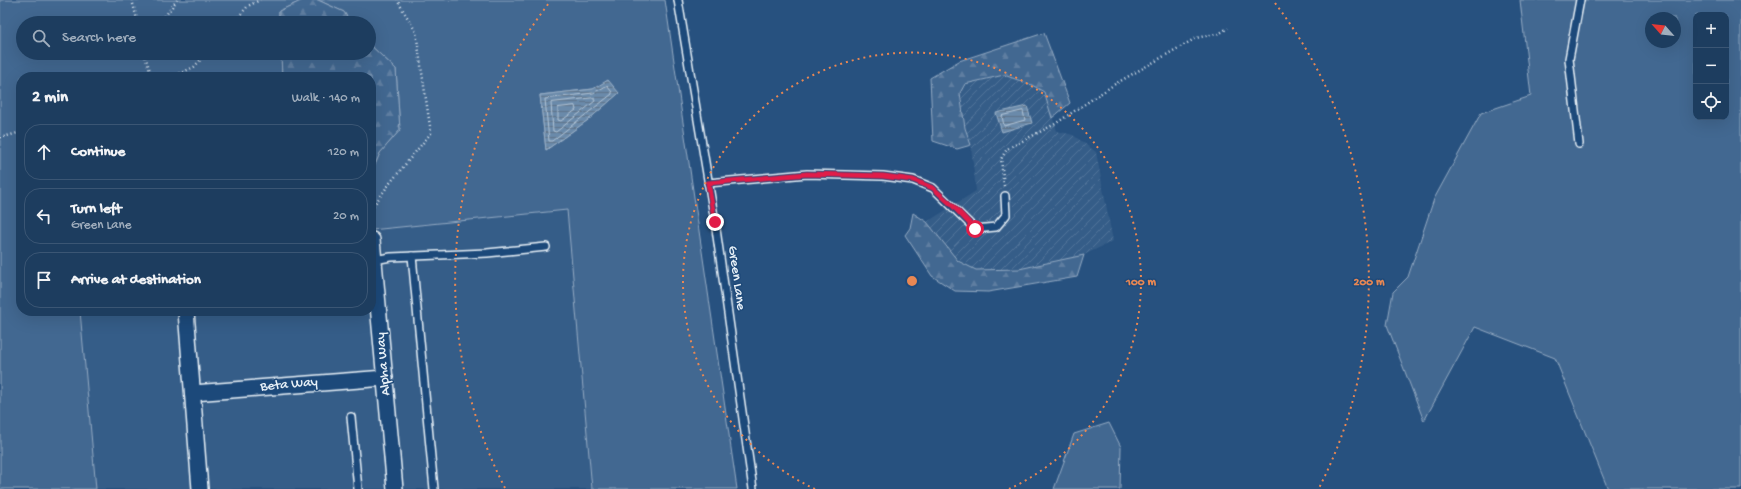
<!DOCTYPE html>
<meta charset="utf-8">
<style>
:root{--surface:#1d3d5f;--page:#254465;--text:#f1f3f6;--muted:#a0aebd;--line:#3b5674}
body{margin:0;font-family:"Gochi Hand",sans-serif;background:var(--page);color:var(--text)}
.controls{position:absolute;right:12px;top:12px;display:grid;overflow:hidden;border-radius:8px;box-shadow:0 4px 16px #0002}
.controls button{width:36px;height:36px;display:grid;place-items:center;padding:0;border:0;border-bottom:1px solid var(--line);background:var(--surface);color:var(--text);font:20px sans-serif}
.compass{position:absolute;left:1645px;top:12px;width:36px;height:36px;border-radius:50%;background:var(--surface);box-shadow:0 4px 16px #0002;rotate:297deg}
.stop{position:absolute;width:12px;height:12px;margin:-9px;border:3px solid #e11d48;border-radius:50%;background:#fff}
.stop.end{background:#e11d48;border-color:#fff;box-shadow:0 1px 4px #0008}
.list{margin:0;padding:0;list-style:none}
h2{display:flex;justify-content:space-between;align-items:center;height:52px;margin:0;padding:0 16px;font-size:17px}
h2 small{font-size:13px;font-weight:400;color:var(--muted)}
.list li{display:grid;grid-template-columns:26px 1fr auto;gap:12px;align-items:center;box-sizing:border-box;height:56px;margin:0 8px 8px;padding:0 8px;border:1px solid var(--line);border-radius:16px}
.list b{display:block;font-size:15px;white-space:nowrap}
.list p{margin:0;font-size:13px;white-space:nowrap;color:var(--muted)}
.list em{font-size:13px;font-style:normal;color:var(--muted)}
.icon{flex:none;width:22px;height:22px;fill:none;stroke:currentColor;stroke-width:2;stroke-linecap:round;stroke-linejoin:round}
.map{position:relative;flex:none;width:1741px;height:489px;overflow:hidden}
.search{position:absolute;background:var(--surface);box-shadow:0 4px 16px #0002;left:16px;top:16px;width:360px;height:44px;display:flex;align-items:center;gap:10px;box-sizing:border-box;padding:0 14px;border-radius:22px;color:var(--muted);font-size:15px}
.panel{position:absolute;background:var(--surface);box-shadow:0 4px 16px #0002;left:16px;top:72px;width:360px;height:244px;border-radius:16px}
.map>svg:first-child{display:block}
.built{fill:#355d88}
.industrial{fill:url(#industrial-furrows)}
.grass{fill:#436891;stroke:#96acc4;fill-rule:evenodd}
.forest{fill:url(#forest-firs);stroke:#96acc4}
.water{fill:url(#water-rules);stroke:#9db3c9}
.lines{fill:none;stroke-linecap:round;stroke-linejoin:round}
.shore{stroke:#b6c8d9;stroke-width:1}
.lane-casing{stroke:#e8f1f8;stroke-width:10}
.street-casing{stroke:#e8f1f8;stroke-width:18}
.path{stroke:#e8f1f8;stroke-width:2.5;stroke-dasharray:1 3;stroke-linecap:butt}
.lane{stroke:#1f4a7a;stroke-width:7}
.street{stroke:#1f4a7a;stroke-width:15}
.route{stroke:#e11d48;stroke-width:5}
.ring{fill:none;stroke:#e88753;stroke-width:2;stroke-dasharray:2 4}
.labels{text-anchor:middle;dominant-baseline:central;stroke-width:3;stroke-linejoin:round;paint-order:stroke}
.street-label{font-size:14px;fill:#e8f1f8;stroke:#1f4a7a}
.centre{fill:#e88753;stroke:#1f4a7a;stroke-width:2}
.ring-label{font-size:12px;text-anchor:middle;font-weight:bold;fill:#e88753;stroke:#1f4a7a;stroke-width:3;stroke-linejoin:round;paint-order:stroke}
</style>
<div class="map">
<svg width="1741" height="489" viewBox="0 0 1741 489">
<defs>
<pattern id="industrial-furrows" width="10" height="10" patternUnits="userSpaceOnUse"><rect width="10" height="10" fill="#355d88"/><path d="M-1 1l2-2M0 10L10 0M9 11l2-2" fill="none" stroke="#52759a"/></pattern>
<pattern id="forest-firs" width="22" height="20" patternUnits="userSpaceOnUse"><rect width="22" height="20" fill="#436891"/><path d="M5 1l3.5 6h-7zM16 11l3.5 6h-7z" fill="#5e7ea1"/></pattern>
<pattern id="water-rules" width="6" height="5" patternUnits="userSpaceOnUse"><rect width="6" height="5" fill="#6b8aaa"/><path d="M0 2.5h6" fill="none" stroke="#5e7388"/></pattern>
</defs>
<rect width="100%" height="100%" fill="#27517f"/>
<filter id="ink" filterUnits="userSpaceOnUse"><feTurbulence type="fractalNoise" baseFrequency=".025" numOctaves="2"/><feDisplacementMap in="SourceGraphic" scale="8" xChannelSelector="R" yChannelSelector="G"/><feConvolveMatrix kernelMatrix="1 2 1 2 8 2 1 2 1" color-interpolation-filters="sRGB"/></filter>
<g filter="url(#ink)">
<path class="built" d="M 567,210 L 592,489 L 96,489 L 80,311 L 371,311 L 371,230 Z"/>
<path class="industrial" d="M 1004,75 L 1032,85 L 1044,92 L 1057,131 L 1073,135 L 1096,152 L 1113,241 L 1084,255 L 1019,269 L 976,270 L 958,261 L 927,222 L 976,191 L 971,145 L 965,128 L 960,93 L 965,84 Z"/>
<g class="grass">
<path d="M 0,0 L 303,0 L 279,11 L 279,23 L 23,23 L 23,53 L 281,53 L 282,77 L 21,77 L 21,311 L 80,311 L 96,489 L 0,489 Z"/>
<path d="M 318,0 L 665,0 L 737,489 L 592,489 L 567,210 L 371,230 L 371,174 L 380,153 L 400,130 L 396,69 L 369,44 L 369,23 L 351,23 L 344,12 ZM 593,89 L 619,93 L 588,120 L 546,150 L 540,95 Z"/>
<path d="M 1520,0 L 1741,0 L 1741,489 L 1608,489 L 1555,358 L 1475,327 L 1424,421 L 1387,325 L 1393,292 L 1408,277 L 1434,199 L 1481,113 L 1531,96 ZM 1696,15 L 1726,15 L 1726,117 L 1696,117 ZM 1651,18 L 1675,18 L 1675,42 L 1651,42 Z"/>
<path d="M 1109,423 L 1121,447 L 1120,489 L 1054,489 L 1074,434 Z"/>
</g>
<g class="forest">
<path d="M 303,0 L 318,0 L 344,12 L 351,23 L 279,23 L 279,11 Z"/>
<path d="M 1044,33 L 1070,103 L 1052,118 L 1044,92 L 1032,85 L 1004,75 L 965,84 L 960,93 L 965,128 L 971,145 L 957,149 L 933,141 L 930,78 L 959,61 Z"/>
<path d="M 369,44 L 396,69 L 400,130 L 380,153 L 371,174 L 371,77 L 282,77 L 281,53 L 369,53 Z"/>
<path d="M 913,213 L 927,222 L 958,261 L 976,270 L 1019,269 L 1084,255 L 1077,277 L 988,292 L 955,291 L 932,276 L 905,235 L 910,228 Z"/>
</g>
<g class="water">
<path d="M 608,80 L 619,93 L 588,120 L 546,150 L 540,95 L 593,89 Z"/>
<path d="M 1027,106 L 1032,123 L 1002,132 L 996,113 Z"/>
</g>
<g class="lines">
<g class="shore">
<path d="M 607,86 L 612,92 L 612,94 L 552,141 L 549,141 L 545,99 L 593,93 Z"/>
<path d="M 594,98 L 595,101 L 556,132 L 553,131 L 551,103 Z"/>
<path d="M 575,106 L 576,110 L 561,121 L 558,120 L 558,108 Z"/>
<path d="M 1023,111 L 1025,120 L 1004,126 L 1002,116 Z"/>
</g>
<defs>
<g id="lane">
<path d="M 678,0 L 715,222 L 753,489"/>
<path d="M 1579,144 L 1569,59 L 1580,0"/>
<path d="M 708,183 L 807,174 L 883,176 L 913,180 L 933,188 L 975,229 L 996,227 L 1006,215 L 1005,196"/>
<path d="M 412,256 L 434,489"/>
<path d="M 374,260 L 391,257 L 487,253 L 546,247"/>
<path d="M 351,417 L 358,489"/>
</g>
<g id="street">
<path d="M 372,240 L 395,489"/>
<path d="M 186,311 L 200,489"/>
<path d="M 193,393 L 385,378"/>
</g>
</defs>
<use href="#lane" class="lane-casing"/>
<use href="#street" class="street-casing"/>
<g class="path">
<path d="M 132,0 L 138,23"/>
<path d="M 160,23 L 177,0"/>
<path d="M 233,23 L 248,6 L 260,0"/>
<path d="M 144,53 L 152,77"/>
<path d="M 172,77 L 194,67 L 207,53"/>
<path d="M 0,138 L 21,132"/>
<path d="M 1004,186 L 1001,159 L 1007,149 L 1055,124 L 1115,84 L 1196,38 L 1220,33 L 1228,28"/>
<path d="M 371,209 L 390,183 L 431,133 L 416,32 L 397,0"/>
</g>
<use href="#lane" class="lane"/>
<use href="#street" class="street"/>
</g>
</g>
<g class="lines" filter="url(#ink)">
<path class="route" d="M 715,222 L 708,183 L 807,174 L 883,176 L 913,180 L 933,188 L 953,206 L 975,229"/>
</g>
<g class="ring">
<path d="M815 489A229 229 0 1 1 1009 489"/>
<path d="M505 488A457 457 0 0 1 549 3M1275 3A457 457 0 0 1 1319 488"/>
</g>
<g class="labels">
<g class="street-label">
<text transform="translate(736 278) rotate(82)">Green Lane</text>
<text transform="translate(384 364) rotate(-95)">Alpha Way</text>
<text transform="translate(289 385) rotate(-5)">Beta Way</text>
</g>
</g>
<circle cx="912" cy="281" r="6" class="centre"/>
<g class="ring-label">
<text x="1141" y="285">100 m</text>
<text x="1369" y="285">200 m</text>
</g>
</svg>
<div class="controls">
<button>+</button>
<button>−</button>
<button><svg class="icon" aria-label="locate" viewBox="0 0 24 24"><circle cx="12" cy="12" r="6"/><path d="M12 2v4M12 18v4M2 12h4M18 12h4"/></svg></button>
</div>
<svg class="compass" viewBox="-18 -18 36 36"><path d="M0-13l5 13h-10z" fill="#e53935"/><path d="M0 13l5-13h-10z" fill="#a0aebd"/></svg>
<div class="stop" style="left:975px;top:229px"></div>
<div class="stop end" style="left:715px;top:222px"></div>
<div class="search"><svg class="icon" aria-label="search" viewBox="0 0 24 24"><circle cx="10" cy="10" r="6"/><path d="M15 15l6 6"/></svg>Search here</div>
<section class="panel">
<h2>2 min<small>Walk · 140 m</small></h2>
<ul class="list">
<li><svg class="icon" aria-label="ahead" viewBox="0 0 24 24"><path d="M12 20V5M6 11l6-6 6 6"/></svg><div><b>Continue</b></div><em>120 m</em></li>
<li><svg class="icon" aria-label="left" viewBox="0 0 24 24"><path d="M17 20v-9H6M10 6l-5 5 5 5"/></svg><div><b>Turn left</b><p>Green Lane</p></div><em>20 m</em></li>
<li><svg class="icon" aria-label="arrive" viewBox="0 0 24 24"><path d="M6 21V4h12l-3 4 3 4H6"/></svg><div><b>Arrive at destination</b></div></li>
</ul>
</section>
</div>
